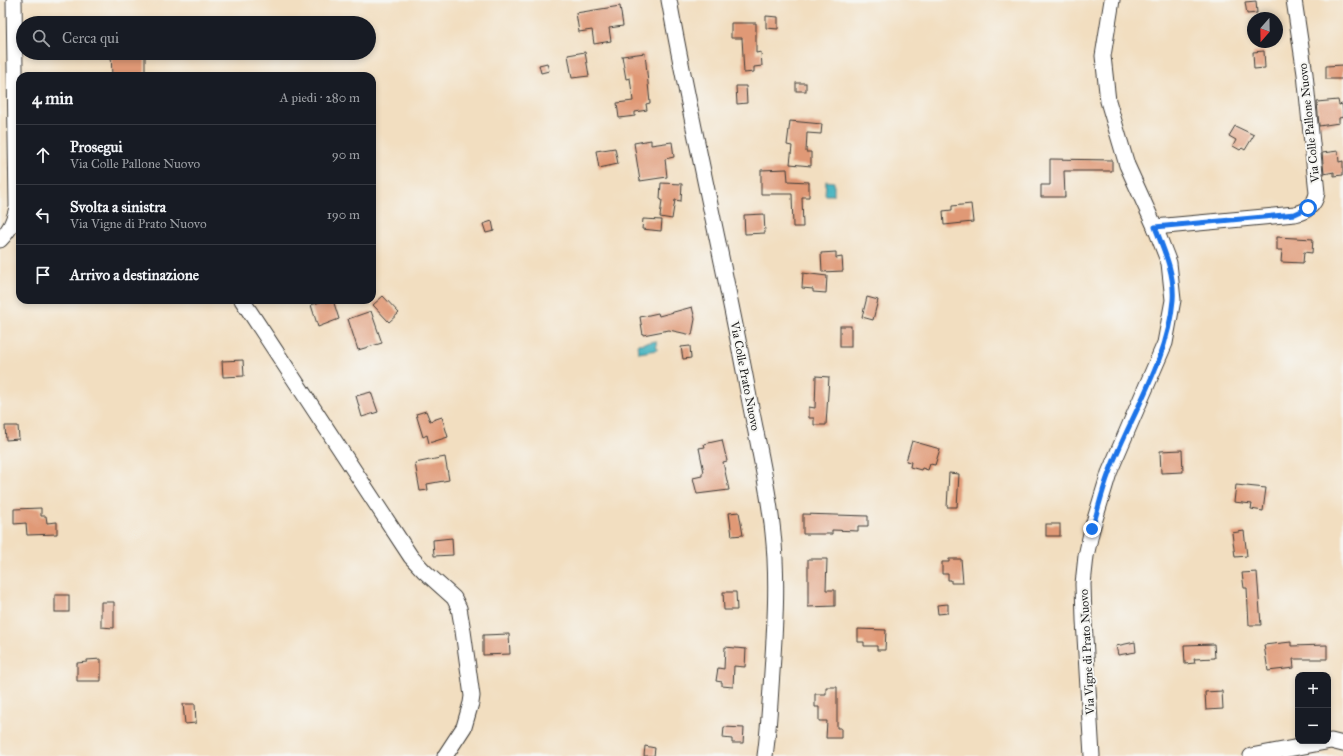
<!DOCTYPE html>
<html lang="it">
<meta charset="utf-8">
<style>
:root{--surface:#171b24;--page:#20242c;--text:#f1f3f6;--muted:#9ea1a6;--line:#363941}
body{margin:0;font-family:"IM FELL Great Primer",serif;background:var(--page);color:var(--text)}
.controls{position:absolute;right:12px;bottom:12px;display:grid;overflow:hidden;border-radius:8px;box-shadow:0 2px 6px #0003}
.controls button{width:36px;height:36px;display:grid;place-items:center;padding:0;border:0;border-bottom:1px solid var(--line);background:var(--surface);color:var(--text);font:20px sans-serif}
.compass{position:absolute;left:1247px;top:12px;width:36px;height:36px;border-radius:50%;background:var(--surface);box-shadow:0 2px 6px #0003;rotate:200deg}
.stop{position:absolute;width:12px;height:12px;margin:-9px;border:3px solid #1a73e8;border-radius:50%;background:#fff}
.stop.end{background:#1a73e8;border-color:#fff;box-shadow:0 1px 4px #0008}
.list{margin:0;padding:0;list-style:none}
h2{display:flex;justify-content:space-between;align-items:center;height:52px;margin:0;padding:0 16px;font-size:17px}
h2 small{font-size:13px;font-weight:400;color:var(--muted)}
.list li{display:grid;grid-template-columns:26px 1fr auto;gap:12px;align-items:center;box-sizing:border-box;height:60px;padding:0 16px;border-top:1px solid var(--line)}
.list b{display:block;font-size:15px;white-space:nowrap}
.list p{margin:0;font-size:13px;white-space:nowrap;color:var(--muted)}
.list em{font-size:13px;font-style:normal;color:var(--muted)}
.icon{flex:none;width:22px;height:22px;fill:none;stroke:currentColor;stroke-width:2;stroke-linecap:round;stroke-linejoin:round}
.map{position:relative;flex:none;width:1343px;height:756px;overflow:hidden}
.search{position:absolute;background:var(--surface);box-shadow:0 2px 6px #0003;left:16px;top:16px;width:360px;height:44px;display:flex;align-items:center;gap:10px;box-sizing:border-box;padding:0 14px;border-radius:22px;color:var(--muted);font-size:15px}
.panel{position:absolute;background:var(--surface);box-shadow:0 2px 6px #0003;left:16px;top:72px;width:360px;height:232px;border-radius:12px}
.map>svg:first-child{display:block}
.water{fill:#46b4c0;stroke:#31686e}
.building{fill:#e09976}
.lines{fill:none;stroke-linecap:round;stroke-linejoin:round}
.minor-casing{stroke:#3c3935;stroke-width:17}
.minor{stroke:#fff;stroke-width:15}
.route{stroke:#1a73e8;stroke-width:5}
.labels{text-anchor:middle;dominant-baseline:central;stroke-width:4;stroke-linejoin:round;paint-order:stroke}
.street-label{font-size:12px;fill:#1c1c1c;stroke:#f6f6f2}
</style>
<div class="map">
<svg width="1343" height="756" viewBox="0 0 1343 756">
<rect width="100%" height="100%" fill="#f6f6f2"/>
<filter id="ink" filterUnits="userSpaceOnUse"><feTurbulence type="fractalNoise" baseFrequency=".025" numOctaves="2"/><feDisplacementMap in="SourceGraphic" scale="8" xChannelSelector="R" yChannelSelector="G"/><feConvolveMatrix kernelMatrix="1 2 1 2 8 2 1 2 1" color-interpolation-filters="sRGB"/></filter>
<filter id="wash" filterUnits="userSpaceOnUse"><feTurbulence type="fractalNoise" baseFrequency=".012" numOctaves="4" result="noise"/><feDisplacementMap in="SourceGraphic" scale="16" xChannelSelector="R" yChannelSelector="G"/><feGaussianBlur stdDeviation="0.9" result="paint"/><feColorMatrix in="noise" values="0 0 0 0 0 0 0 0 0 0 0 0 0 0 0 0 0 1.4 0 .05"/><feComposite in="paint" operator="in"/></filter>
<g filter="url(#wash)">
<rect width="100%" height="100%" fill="#f2dec0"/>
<g class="water">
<path d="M 826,181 L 834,182 L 834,195 L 825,195 Z"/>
<path d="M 656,341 L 657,350 L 639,353 L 638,344 Z"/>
</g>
<g id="blocks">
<g class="building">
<path d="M 1256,1 L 1257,13 L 1247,14 L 1245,2 Z"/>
<path d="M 620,6 L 623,26 L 609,28 L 611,41 L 594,44 L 592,30 L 579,32 L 576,13 Z"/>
<path d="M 766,16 L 778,17 L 778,29 L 766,28 Z"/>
<path d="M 731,23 L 756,23 L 756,53 L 761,52 L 762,66 L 754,67 L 754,72 L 744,73 L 742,38 L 731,38 Z"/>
<path d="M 1264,51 L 1265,68 L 1254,69 L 1253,52 Z"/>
<path d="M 585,52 L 589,76 L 572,78 L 568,55 Z"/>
<path d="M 111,53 L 145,53 L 145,76 L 112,76 Z"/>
<path d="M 645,53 L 650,103 L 646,104 L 647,110 L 635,112 L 635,116 L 619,118 L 617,103 L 633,101 L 630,78 L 626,79 L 622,56 Z"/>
<path d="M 547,63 L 549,71 L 541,73 L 539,65 Z"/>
<path d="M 1343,65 L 1343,79 L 1326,79 L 1326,66 Z"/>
<rect x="796" y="83" width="10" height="8"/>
<path d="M 736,86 L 746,86 L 747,103 L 737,104 Z"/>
<path d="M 1338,100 L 1339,105 L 1342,104 L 1343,110 L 1343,117 L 1339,118 L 1339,123 L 1319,126 L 1317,102 Z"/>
<path d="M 790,121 L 822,124 L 821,134 L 807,133 L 806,152 L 811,152 L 811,166 L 790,164 L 792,146 L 787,145 Z"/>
<path d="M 1235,126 L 1254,135 L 1245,150 L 1242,148 L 1240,150 L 1233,146 L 1236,140 L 1229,136 Z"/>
<path d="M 651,140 L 651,145 L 672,142 L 674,157 L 665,159 L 667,177 L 640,181 L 634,143 Z"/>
<path d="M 615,148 L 618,164 L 599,168 L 596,151 Z"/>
<path d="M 1338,151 L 1339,162 L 1343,161 L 1343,175 L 1334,176 L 1334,172 L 1324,174 L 1322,153 Z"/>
<path d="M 1050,159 L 1112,160 L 1112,171 L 1064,171 L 1065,197 L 1041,197 L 1041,185 L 1050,185 Z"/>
<path d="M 787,169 L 788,181 L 809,182 L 809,197 L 802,197 L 803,227 L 793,227 L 792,194 L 761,194 L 761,170 Z"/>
<path d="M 661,183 L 682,184 L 681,201 L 675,200 L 672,219 L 660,217 L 662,200 L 660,199 Z"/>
<path d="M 971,204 L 973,222 L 944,225 L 943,211 L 952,210 L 952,206 Z"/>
<path d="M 764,214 L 765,233 L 745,234 L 744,215 Z"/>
<path d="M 643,219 L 662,220 L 661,231 L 642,229 Z"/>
<path d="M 492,221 L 494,231 L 486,233 L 483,224 Z"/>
<path d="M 1277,237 L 1313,239 L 1312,253 L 1304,252 L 1303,263 L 1281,262 L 1282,250 L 1277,250 Z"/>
<path d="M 836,252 L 836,258 L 842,257 L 843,271 L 822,272 L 821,253 Z"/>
<path d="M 803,273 L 827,276 L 826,293 L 813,292 L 813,289 L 802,288 Z"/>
<path d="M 383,296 L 399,313 L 389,322 L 373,305 Z"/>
<path d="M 867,297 L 878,300 L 873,320 L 862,317 Z"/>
<path d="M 326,300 L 333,300 L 339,319 L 318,327 L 311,305 Z"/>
<path d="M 692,307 L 695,319 L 692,335 L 669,330 L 643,335 L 640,317 L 658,313 L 659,316 Z"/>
<path d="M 371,311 L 382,343 L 358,350 L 348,319 Z"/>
<rect x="840" y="326" width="11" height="21"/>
<path d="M 690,346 L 691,358 L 683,359 L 681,347 Z"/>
<path d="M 243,360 L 244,376 L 223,377 L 222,361 Z"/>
<path d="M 816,376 L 829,377 L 826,425 L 814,425 L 814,418 L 809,418 L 809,407 L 815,408 Z"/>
<path d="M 371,392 L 378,412 L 362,417 L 356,396 Z"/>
<path d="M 426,411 L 430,421 L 442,417 L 448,437 L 429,443 L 427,435 L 423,437 L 416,414 Z"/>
<path d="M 5,426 L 18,426 L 19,439 L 6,440 Z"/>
<path d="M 722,440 L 727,461 L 723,462 L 729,490 L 697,494 L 693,478 L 702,476 L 702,473 L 704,472 L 699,448 L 705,447 L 704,444 Z"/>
<path d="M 912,441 L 940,449 L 935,465 L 930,464 L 928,470 L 922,468 L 921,470 L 910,467 L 911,462 L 906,461 Z"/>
<path d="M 1182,450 L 1183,472 L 1161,473 L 1160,451 Z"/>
<path d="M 445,457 L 449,480 L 427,484 L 428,490 L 420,491 L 415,463 Z"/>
<path d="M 949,473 L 959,474 L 957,507 L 947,507 Z"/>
<path d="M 1236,485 L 1266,488 L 1263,511 L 1251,509 L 1252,504 L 1234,502 Z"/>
<path d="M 41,508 L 41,516 L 46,516 L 47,523 L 57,522 L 57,534 L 27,535 L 26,523 L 14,524 L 14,509 Z"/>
<path d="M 739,512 L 743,535 L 732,536 L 729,513 Z"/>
<path d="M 803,514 L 868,516 L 868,526 L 858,526 L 858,531 L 832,530 L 832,534 L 803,534 Z"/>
<rect x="1046" y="524" width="14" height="12"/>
<path d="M 1244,531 L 1247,556 L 1235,557 L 1232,533 Z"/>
<path d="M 452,538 L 453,555 L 434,556 L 433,540 Z"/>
<path d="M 808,559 L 827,559 L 826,590 L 835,590 L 835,606 L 808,607 Z"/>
<path d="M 949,559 L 961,559 L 963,583 L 951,583 L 951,580 L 948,580 L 948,574 L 942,574 L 942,562 L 949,562 Z"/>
<path d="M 1257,572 L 1261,625 L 1249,625 L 1247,588 L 1244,588 L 1242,573 Z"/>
<path d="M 723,592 L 736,592 L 737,610 L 724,610 Z"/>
<rect x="55" y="595" width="14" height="17"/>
<path d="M 101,602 L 114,602 L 114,628 L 101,627 Z"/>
<path d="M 948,604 L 948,613 L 938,614 L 937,605 Z"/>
<path d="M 858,629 L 886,630 L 885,650 L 877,650 L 877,646 L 864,646 L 864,642 L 858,642 Z"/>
<path d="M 509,634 L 510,654 L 483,655 L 483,635 Z"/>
<path d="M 1135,642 L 1136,652 L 1118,655 L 1116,646 Z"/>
<path d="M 1291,642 L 1291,646 L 1327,645 L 1327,659 L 1293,659 L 1294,668 L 1268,671 L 1264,645 Z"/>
<path d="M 1214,644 L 1215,658 L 1194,659 L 1195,663 L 1185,664 L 1184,645 Z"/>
<path d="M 725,647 L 746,649 L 745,667 L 734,666 L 733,687 L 722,686 L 722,682 L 716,681 L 718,668 L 724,669 Z"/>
<path d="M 101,659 L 101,681 L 77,681 L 77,663 L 87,662 L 87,660 Z"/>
<path d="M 826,687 L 837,687 L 837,728 L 841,728 L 841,738 L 826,738 L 827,721 L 819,721 L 819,707 L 815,707 L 815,694 L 826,694 Z"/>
<path d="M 1222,691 L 1223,709 L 1206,710 L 1205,692 Z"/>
<path d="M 183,704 L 195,704 L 196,723 L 185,724 Z"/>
<path d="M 724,727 L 744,728 L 743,743 L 732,743 L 732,739 L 723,738 Z"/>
<path d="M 645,746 L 655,748 L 654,756 L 644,756 Z"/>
</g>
</g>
</g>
<g filter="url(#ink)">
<use href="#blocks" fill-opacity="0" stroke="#3c3935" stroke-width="1"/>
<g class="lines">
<defs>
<g id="minor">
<path d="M 669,0 C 692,128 722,254 746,381 C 755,432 768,482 773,533 C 778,579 775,626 772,672 C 770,700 769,728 765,756"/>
<path d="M 1155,227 L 1295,214 C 1306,212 1315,205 1317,193 L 1305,74 L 1294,0"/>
<path d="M 0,240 C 10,230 14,221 17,207 L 14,0"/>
<path d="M 242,300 L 411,557 L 424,571 L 454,598 L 459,608 L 463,631 L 472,696 L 471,703 L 464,727 L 445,756"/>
<path d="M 1092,756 L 1084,620 L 1083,584 L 1086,556 L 1092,529 L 1109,473 L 1165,343 L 1173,300 L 1169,263 L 1155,227 L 1127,165 L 1108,101 L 1103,56 L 1112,0"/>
<path d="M 1251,756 L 1331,741 L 1343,744"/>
</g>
</defs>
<use href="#minor" class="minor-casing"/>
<use href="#minor" class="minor"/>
</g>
</g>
<g class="lines" filter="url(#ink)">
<path class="route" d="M 1092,529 C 1098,510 1102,491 1109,473 C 1130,416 1168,362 1173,300 C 1175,274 1164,250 1155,227 L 1295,214 L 1308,208"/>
</g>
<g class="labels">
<g class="street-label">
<text transform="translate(1309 123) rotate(-96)">Via Colle Pallone Nuovo</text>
<text transform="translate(745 376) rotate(79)">Via Colle Prato Nuovo</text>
<text transform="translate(1087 652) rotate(-93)">Via Vigne di Prato Nuovo</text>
</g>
</g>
</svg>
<div class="controls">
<button>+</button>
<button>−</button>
</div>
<svg class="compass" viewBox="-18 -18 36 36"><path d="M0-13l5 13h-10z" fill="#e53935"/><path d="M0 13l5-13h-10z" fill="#9ea1a6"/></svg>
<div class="stop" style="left:1308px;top:208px"></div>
<div class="stop end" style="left:1092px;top:529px"></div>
<div class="search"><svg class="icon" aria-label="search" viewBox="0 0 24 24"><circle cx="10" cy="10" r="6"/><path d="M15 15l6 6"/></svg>Cerca qui</div>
<section class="panel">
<h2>4 min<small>A piedi · 280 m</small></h2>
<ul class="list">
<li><svg class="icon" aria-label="ahead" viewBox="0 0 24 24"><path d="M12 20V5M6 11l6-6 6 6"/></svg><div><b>Prosegui</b><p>Via Colle Pallone Nuovo</p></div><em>90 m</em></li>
<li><svg class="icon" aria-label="left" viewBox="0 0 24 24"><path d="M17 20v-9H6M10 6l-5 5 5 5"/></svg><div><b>Svolta a sinistra</b><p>Via Vigne di Prato Nuovo</p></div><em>190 m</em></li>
<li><svg class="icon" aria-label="arrive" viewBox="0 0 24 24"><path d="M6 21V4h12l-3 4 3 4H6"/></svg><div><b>Arrivo a destinazione</b></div></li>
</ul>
</section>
</div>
